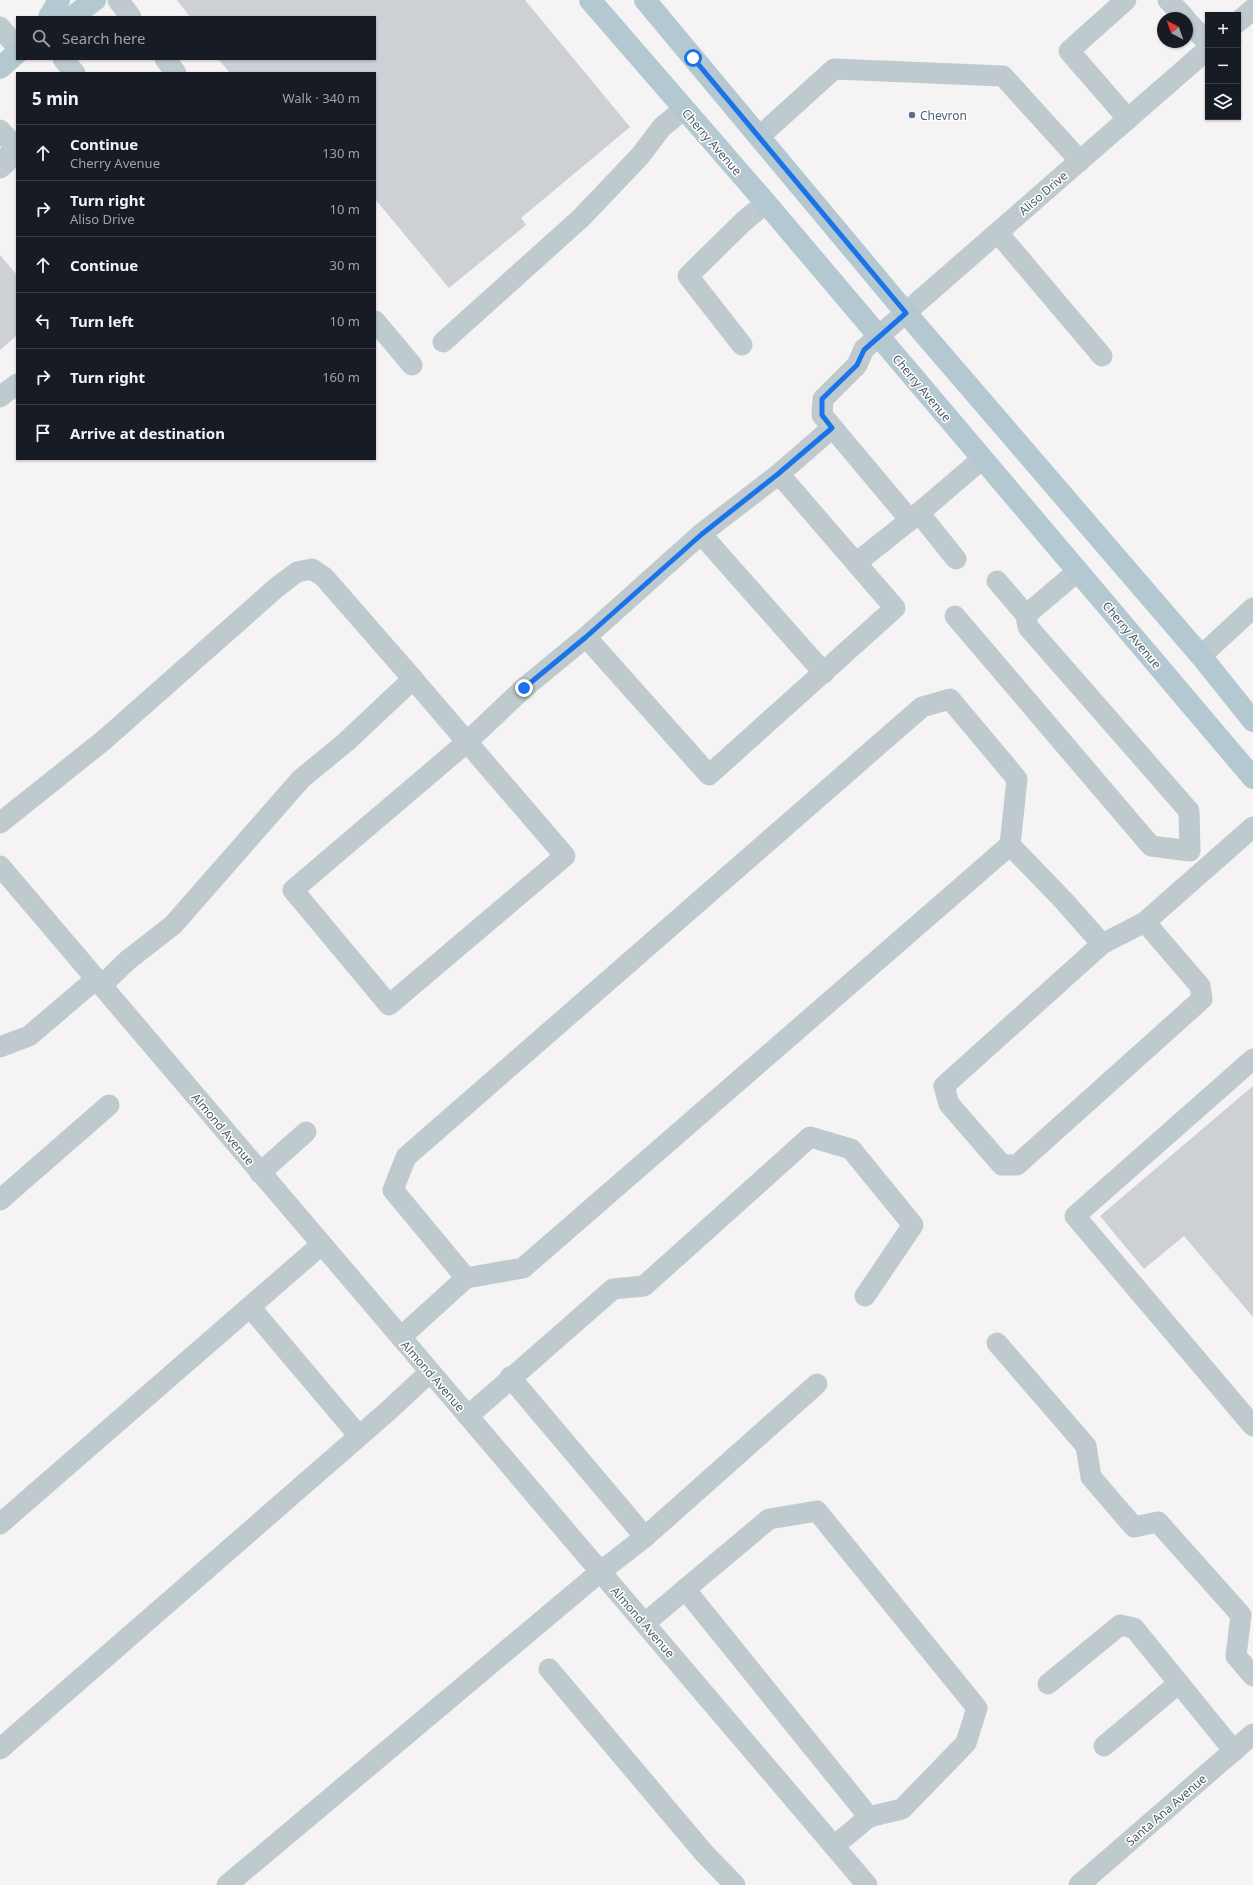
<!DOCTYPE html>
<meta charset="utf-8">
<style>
:root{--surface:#171b24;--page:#242831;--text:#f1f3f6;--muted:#9ea1a6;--line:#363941}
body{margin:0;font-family:"Noto Sans",sans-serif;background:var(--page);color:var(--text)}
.controls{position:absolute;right:12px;top:12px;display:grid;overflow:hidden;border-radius:0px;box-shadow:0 1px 3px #0004}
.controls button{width:36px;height:36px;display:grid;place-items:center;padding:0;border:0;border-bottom:1px solid var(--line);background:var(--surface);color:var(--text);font:20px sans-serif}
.compass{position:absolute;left:1157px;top:12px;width:36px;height:36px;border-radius:50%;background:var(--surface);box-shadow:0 1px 3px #0004;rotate:319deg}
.stop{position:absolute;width:12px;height:12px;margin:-9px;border:3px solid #1a73e8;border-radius:50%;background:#fff}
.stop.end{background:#1a73e8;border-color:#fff;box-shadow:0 1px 4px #0008}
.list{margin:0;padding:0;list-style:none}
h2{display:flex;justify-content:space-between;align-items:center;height:52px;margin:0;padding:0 16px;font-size:17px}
h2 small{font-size:13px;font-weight:400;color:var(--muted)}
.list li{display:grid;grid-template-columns:26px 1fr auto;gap:12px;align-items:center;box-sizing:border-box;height:56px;padding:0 16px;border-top:1px solid var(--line)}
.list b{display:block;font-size:15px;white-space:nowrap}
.list p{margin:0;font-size:13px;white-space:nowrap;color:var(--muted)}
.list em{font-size:13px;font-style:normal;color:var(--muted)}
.icon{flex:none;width:22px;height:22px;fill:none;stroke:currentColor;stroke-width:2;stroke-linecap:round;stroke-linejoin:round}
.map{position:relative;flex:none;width:1253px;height:1885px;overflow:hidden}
.search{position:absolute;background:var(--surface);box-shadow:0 1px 3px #0004;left:16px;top:16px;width:360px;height:44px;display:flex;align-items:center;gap:10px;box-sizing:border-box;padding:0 14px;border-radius:0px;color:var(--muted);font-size:15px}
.panel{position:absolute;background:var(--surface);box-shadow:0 1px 3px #0004;left:16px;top:72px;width:360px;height:388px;border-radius:0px}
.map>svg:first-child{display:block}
.building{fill:#cdd1d5}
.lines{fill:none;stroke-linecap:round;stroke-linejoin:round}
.minor{stroke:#becace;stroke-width:21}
.major{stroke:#b3c8d0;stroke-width:22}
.route{stroke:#1a73e8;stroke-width:5}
.service-dot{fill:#5c6f8a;stroke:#fff;stroke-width:1.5}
.labels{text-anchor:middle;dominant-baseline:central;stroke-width:3;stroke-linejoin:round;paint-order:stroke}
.service-label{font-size:12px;fill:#4e5e75;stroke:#fff;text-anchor:start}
.street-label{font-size:12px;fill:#4a5a60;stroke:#fff}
</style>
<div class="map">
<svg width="1253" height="1885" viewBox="0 0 1253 1885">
<rect width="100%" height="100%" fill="#f5f3f3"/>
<g class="building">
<path d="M 177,0 L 525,0 L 630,127 L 521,218 L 526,225 L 449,288 L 375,199 L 375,73 L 230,73 L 218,59 L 375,59 L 375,17 L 190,17 Z"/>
<path d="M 0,255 L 17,275 L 17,335 L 0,350 Z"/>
<path d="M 1253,1086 L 1253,1317 L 1184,1236 L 1144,1269 L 1100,1216 Z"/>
</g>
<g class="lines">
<g class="minor">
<path d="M 118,0 L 131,17"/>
<path d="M 1126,0 L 1069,51 L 1128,119"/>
<path d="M 1168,0 L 1185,18"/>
<path d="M 1187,21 L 1208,43"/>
<path d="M 1238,22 L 1253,9"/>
<path d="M 0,27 L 17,47"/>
<path d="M 63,59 L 75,73"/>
<path d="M 165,59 L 176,73"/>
<path d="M 0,130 L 13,144 L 7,162 L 0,168"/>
<path d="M 759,137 L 834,69 L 1003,76 L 1080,161"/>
<path d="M 998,233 L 1102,356"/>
<path d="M 375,321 L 412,365"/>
<path d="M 443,342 L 581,218 L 640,156 L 662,127 L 684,109"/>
<path d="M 742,345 L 688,276 L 744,221 L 766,203"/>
<path d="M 0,397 L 17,384"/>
<path d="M 779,474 L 832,428"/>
<path d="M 910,520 L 822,415 L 823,399 L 857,365 L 864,349 L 1208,49"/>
<path d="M 701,534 L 824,673"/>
<path d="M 956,559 L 919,513 L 982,459"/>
<path d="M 856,563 L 895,608 L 709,775 L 586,637 L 701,534 L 779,474 L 856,563 L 919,513"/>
<path d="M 997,581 L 1026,615"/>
<path d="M 955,616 L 1151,846 L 1190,851 L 1189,811 L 1028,627 L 1026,615 L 1078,571"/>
<path d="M 1201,656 L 1253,608"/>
<path d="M 413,679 L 467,742 L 293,890 L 389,1005 L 565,856 L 467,742 L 524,688 L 586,637"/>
<path d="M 0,823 L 104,740 L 276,588 L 297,572 L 312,569 L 324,577 L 413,679 L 346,742 L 301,779 L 173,925 L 128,960 L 102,985"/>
<path d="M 1010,845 L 1064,901 L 1102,944 L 1145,922 L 1200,986 L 1202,999 L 1017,1165 L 1002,1165 L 949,1104 L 944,1086 L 1102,944"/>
<path d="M 0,866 L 867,1885"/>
<path d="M 1145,922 L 1253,827"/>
<path d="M 0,1047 L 29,1036 L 96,979"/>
<path d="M 1253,1059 L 1075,1216 L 1253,1426"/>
<path d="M 260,1173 L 306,1132"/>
<path d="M 0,1200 L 109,1105"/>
<path d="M 250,1307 L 359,1436"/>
<path d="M 401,1337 L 466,1278 L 393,1190 L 406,1157 L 922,707 L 950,699 L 1017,779 L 1010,845 L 523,1268 L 466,1278"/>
<path d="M 997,1343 L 1086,1446 L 1091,1477 L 1134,1527 L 1158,1522 L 1241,1615 L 1236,1656 L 1253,1676"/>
<path d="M 510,1377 L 645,1537"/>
<path d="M 468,1416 L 613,1289 L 644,1286 L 810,1137 L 851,1149 L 913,1225 L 865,1296"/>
<path d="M 0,1524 L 321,1245"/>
<path d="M 685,1589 L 869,1817"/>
<path d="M 645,1623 L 769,1519 L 817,1511 L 977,1708 L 966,1743 L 902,1809 L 869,1817 L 834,1846"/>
<path d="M 549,1669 L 704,1853 L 735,1885"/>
<path d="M 1048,1684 L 1120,1625 L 1134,1628 L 1234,1751"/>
<path d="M 1104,1746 L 1179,1683"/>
<path d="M 0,1749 L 388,1411 L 430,1372"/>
<path d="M 227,1885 L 600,1572 L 645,1537 L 817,1384"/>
<path d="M 1079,1885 L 1253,1734"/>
</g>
<g class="major">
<path d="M 590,0 L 766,203 L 1253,778"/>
<path d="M 645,0 L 906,313 L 1201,656 L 1253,721"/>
<path d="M 49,17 L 59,0"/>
<path d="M 72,17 L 95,0"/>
<path d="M 0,68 L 17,53"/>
</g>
</g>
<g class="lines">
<path class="route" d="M 524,688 L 586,637 L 702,534 L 778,474 L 832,428 L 822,415 L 822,399 L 857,365 L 864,350 L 906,313 L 693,58"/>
</g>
<circle class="service-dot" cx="912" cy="115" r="4"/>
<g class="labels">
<g class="service-label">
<text x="920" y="115">Chevron</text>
</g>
<g class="street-label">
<text transform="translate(712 142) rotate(49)">Cherry Avenue</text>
<text transform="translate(1043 193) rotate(-41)">Aliso Drive</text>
<text transform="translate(922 388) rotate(50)">Cherry Avenue</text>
<text transform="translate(1132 635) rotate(50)">Cherry Avenue</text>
<text transform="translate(223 1129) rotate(50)">Almond Avenue</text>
<text transform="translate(433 1376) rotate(49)">Almond Avenue</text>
<text transform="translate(643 1622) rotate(49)">Almond Avenue</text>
<text transform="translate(1166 1810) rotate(-41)">Santa Ana Avenue</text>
</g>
</g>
</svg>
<div class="controls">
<button>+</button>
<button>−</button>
<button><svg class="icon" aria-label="layers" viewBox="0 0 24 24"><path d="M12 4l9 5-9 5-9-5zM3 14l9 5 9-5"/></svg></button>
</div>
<svg class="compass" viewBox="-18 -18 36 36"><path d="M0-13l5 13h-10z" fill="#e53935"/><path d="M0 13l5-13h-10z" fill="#9ea1a6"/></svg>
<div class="stop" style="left:693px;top:58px"></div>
<div class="stop end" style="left:524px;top:688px"></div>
<div class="search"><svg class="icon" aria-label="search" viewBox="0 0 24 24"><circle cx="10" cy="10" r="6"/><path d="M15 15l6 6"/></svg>Search here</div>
<section class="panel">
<h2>5 min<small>Walk · 340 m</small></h2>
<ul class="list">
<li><svg class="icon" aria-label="ahead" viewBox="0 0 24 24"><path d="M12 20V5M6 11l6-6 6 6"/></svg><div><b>Continue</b><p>Cherry Avenue</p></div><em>130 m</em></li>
<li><svg class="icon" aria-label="right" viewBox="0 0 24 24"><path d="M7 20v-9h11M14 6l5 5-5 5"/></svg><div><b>Turn right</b><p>Aliso Drive</p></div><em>10 m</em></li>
<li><svg class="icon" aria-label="ahead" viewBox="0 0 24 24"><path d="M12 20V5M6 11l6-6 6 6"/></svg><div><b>Continue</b></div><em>30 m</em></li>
<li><svg class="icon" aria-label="left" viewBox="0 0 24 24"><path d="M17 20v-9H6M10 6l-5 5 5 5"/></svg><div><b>Turn left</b></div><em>10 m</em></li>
<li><svg class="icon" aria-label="right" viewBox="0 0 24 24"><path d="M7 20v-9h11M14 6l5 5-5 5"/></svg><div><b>Turn right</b></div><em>160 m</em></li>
<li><svg class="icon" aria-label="arrive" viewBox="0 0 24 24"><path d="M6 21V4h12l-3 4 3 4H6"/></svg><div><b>Arrive at destination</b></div></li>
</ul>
</section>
</div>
